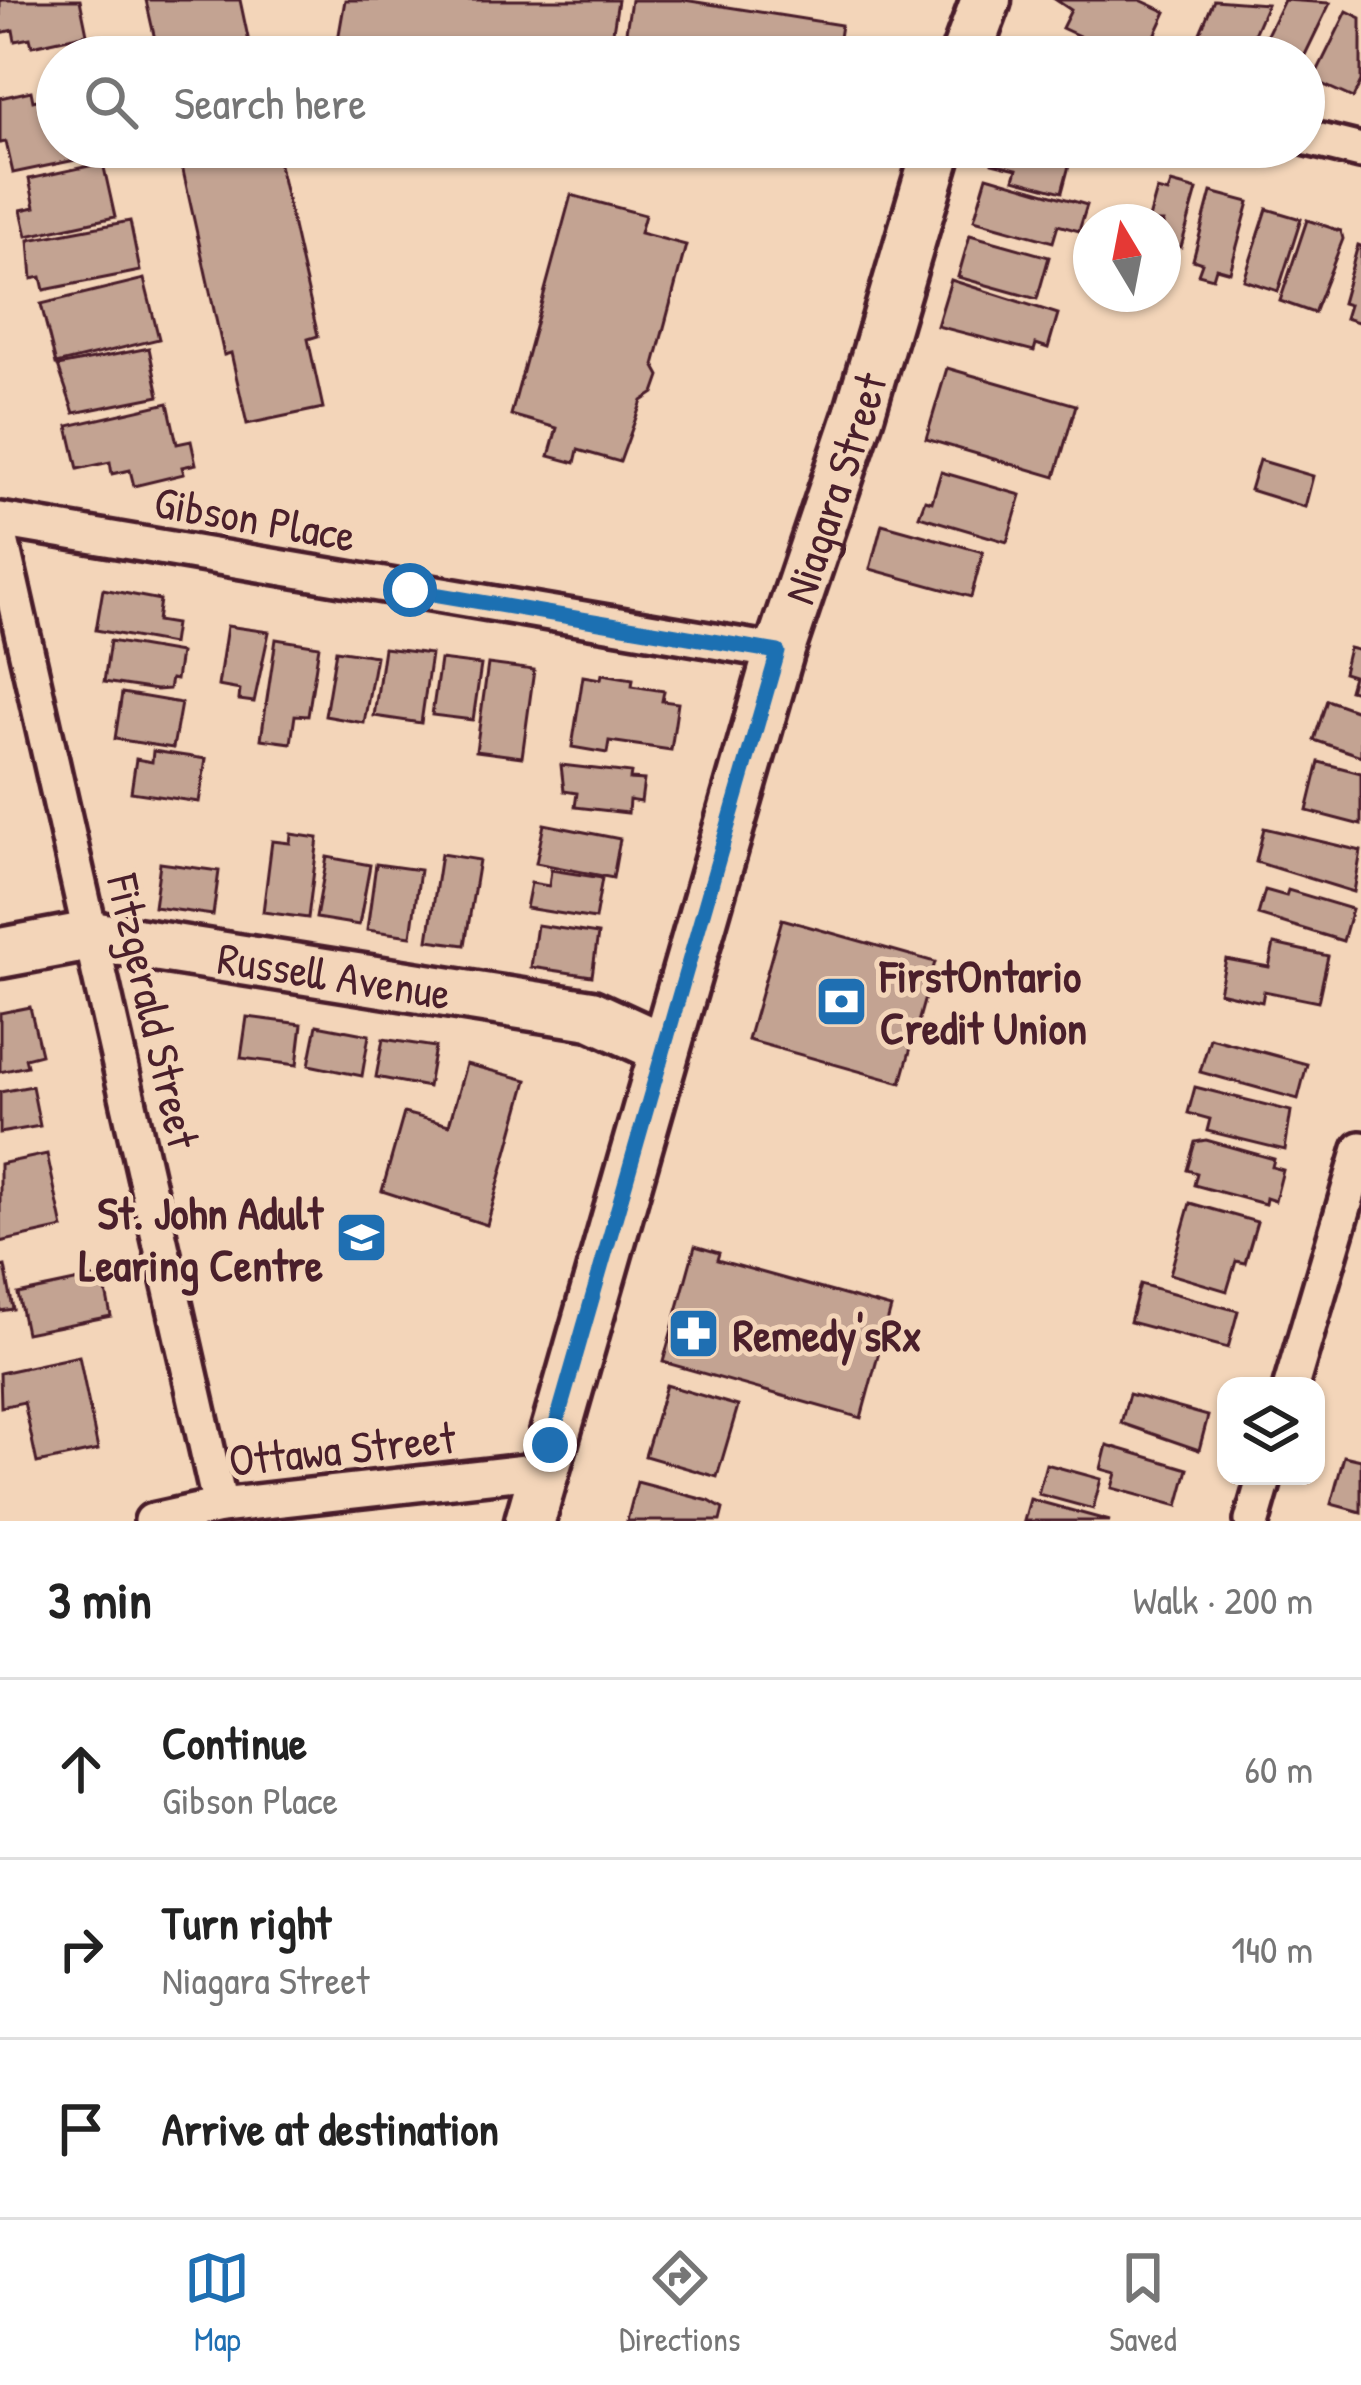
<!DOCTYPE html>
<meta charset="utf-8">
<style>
:root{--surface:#fff;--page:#f6f6f6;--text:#222;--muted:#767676;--line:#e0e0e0;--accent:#1f6fb2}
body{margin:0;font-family:"Patrick Hand",sans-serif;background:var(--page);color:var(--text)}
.controls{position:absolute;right:36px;bottom:36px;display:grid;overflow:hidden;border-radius:24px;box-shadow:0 3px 9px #0004}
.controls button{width:108px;height:108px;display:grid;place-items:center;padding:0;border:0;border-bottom:3px solid var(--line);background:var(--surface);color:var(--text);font:60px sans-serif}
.compass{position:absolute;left:1073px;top:204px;width:108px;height:108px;border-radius:50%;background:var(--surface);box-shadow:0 3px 9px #0004;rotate:350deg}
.stop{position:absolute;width:36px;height:36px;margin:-27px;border:9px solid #1f6fb2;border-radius:50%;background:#fff}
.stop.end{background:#1f6fb2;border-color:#fff;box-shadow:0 3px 12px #0008}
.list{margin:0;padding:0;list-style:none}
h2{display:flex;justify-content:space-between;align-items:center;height:156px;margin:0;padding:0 48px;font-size:51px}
h2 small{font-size:39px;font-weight:400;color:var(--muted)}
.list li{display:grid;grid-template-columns:78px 1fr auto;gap:36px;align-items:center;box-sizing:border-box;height:180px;padding:0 48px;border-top:3px solid var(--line)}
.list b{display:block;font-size:45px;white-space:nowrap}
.list p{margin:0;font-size:39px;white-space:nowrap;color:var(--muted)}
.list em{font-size:39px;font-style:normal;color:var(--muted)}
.icon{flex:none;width:66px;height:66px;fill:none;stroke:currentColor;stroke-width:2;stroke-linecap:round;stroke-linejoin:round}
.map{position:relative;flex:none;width:1361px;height:1521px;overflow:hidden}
.search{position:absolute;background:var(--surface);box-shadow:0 3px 9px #0004;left:36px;right:36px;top:36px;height:132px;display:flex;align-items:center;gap:30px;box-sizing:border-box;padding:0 42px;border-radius:66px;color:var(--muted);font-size:45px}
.sheet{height:696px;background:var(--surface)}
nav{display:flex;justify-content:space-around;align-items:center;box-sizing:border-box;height:168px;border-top:3px solid var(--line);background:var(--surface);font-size:33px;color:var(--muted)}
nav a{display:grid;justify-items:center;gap:6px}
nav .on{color:var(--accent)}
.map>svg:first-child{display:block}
.building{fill:#c3a392;stroke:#4a1f2b;stroke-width:3}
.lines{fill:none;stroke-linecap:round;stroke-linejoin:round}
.street-casing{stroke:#4a1f2b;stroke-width:42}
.secondary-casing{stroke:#4a1f2b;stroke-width:57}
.street{stroke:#f3d5b9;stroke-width:33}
.secondary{stroke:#f3d5b9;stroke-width:48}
.route{stroke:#1f6fb2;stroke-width:15}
.labels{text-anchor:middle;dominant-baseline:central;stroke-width:10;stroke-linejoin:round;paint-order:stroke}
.street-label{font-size:45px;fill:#4a1f2b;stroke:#f3d5b9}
.poi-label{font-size:45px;font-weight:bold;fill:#4a1f2b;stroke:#f3d5b9;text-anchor:start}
</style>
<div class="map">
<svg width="1361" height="1521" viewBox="0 0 1361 1521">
<rect width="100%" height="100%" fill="#f3d5b9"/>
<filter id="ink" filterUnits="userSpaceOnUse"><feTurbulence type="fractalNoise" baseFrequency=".00833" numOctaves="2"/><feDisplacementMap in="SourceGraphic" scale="24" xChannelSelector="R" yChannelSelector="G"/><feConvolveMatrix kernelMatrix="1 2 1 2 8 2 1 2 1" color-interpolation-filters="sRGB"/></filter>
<g filter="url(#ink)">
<g class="building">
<path d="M 0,0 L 80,0 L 87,34 L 32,46 L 30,38 L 15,41 L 13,30 L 0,33 Z"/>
<path d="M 146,0 L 240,0 L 250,47 L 204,57 L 159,57 Z"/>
<path d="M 345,0 L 618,0 L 609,57 L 547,57 L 469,44 L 467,57 L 447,57 L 338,40 Z"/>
<path d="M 631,0 L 684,0 L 841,25 L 836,57 L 622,57 Z"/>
<path d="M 1056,0 L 1140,0 L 1166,12 L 1145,57 L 1125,57 L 1062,28 L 1071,10 Z"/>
<path d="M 1214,0 L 1267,4 L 1244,57 L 1197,40 Z"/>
<path d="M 1284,0 L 1330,3 L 1304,57 L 1256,57 Z"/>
<path d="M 1347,11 L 1361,18 L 1361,81 L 1353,98 L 1313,80 Z"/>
<path d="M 31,91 L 33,101 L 57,95 L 57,147 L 108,147 L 109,153 L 13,173 L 6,142 L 0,143 L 0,98 Z"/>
<path d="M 275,147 L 318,336 L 308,339 L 323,408 L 247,424 L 231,353 L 224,355 L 178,148 Z"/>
<path d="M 989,147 L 1074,147 L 1062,192 L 1014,179 L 1017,169 L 992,163 Z"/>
<path d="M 103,163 L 115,217 L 27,236 L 21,210 L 35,207 L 29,179 Z"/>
<path d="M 987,176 L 1087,205 L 1079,231 L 1058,225 L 1053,242 L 974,220 Z"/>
<path d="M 1171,183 L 1197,190 L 1181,247 L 1176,246 L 1173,253 L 1163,250 L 1163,222 L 1148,222 L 1157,190 L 1168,193 Z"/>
<path d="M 1211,192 L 1249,202 L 1230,272 L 1216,268 L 1213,278 L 1198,274 L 1202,263 L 1193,260 Z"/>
<path d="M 571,195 L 645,215 L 640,233 L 686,245 L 654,365 L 660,376 L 654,393 L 642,401 L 620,462 L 578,450 L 575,463 L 549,456 L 557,428 L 511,415 Z"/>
<path d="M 1267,209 L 1301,219 L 1278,291 L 1244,280 Z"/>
<path d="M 1307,220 L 1341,231 L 1343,239 L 1314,313 L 1280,301 Z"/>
<path d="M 130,221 L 140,271 L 44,290 L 41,277 L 32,279 L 29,240 Z"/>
<path d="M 970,235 L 1049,257 L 1037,299 L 958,277 Z"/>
<path d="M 1358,245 L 1361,246 L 1361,323 L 1345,318 L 1349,305 L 1342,303 Z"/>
<path d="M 144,279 L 159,339 L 56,364 L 41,304 Z"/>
<path d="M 951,280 L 1058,314 L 1048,348 L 1036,344 L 1034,351 L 937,326 Z"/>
<path d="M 149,348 L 159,396 L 74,413 L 58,366 Z"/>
<path d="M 947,368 L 1076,405 L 1055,477 L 926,439 Z"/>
<path d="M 168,403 L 177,444 L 191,441 L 196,464 L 182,467 L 184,474 L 134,486 L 130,470 L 112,474 L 110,462 L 78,469 L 68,426 Z"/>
<path d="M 1259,460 L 1313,476 L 1305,507 L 1250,490 Z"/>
<path d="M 941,472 L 1021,495 L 1007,542 L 919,516 L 925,500 L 932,502 Z"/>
<path d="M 882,524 L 983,552 L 971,597 L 870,569 Z"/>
<path d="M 103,589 L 160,600 L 157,621 L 175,624 L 172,644 L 96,630 Z"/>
<path d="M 227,626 L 269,632 L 254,702 L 239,700 L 240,690 L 218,686 Z"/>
<path d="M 276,639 L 319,646 L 308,716 L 295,715 L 291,743 L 261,739 Z"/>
<path d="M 110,641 L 180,653 L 176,680 L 171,679 L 169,689 L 156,690 L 104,682 Z"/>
<path d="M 384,648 L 431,654 L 421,723 L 374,716 Z"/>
<path d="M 1349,648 L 1361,651 L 1361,693 L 1349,690 L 1353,676 L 1343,673 Z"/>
<path d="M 336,650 L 376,656 L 364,723 L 325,716 Z"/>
<path d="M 440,660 L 481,665 L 473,720 L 432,715 Z"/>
<path d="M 488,664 L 534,670 L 522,757 L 476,751 Z"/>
<path d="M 602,674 L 633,679 L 632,686 L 664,691 L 662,701 L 678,703 L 671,750 L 609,741 L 607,753 L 572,747 L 583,676 L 601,679 Z"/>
<path d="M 122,693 L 181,703 L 173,748 L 115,739 Z"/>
<path d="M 1327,700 L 1361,712 L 1361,756 L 1314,740 Z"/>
<path d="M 153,751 L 206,759 L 199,802 L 131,792 L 136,759 L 152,762 Z"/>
<path d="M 1319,762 L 1361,773 L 1361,825 L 1307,811 Z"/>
<path d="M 561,765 L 631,773 L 630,779 L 644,780 L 641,802 L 629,800 L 628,813 L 575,807 L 577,793 L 564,791 Z"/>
<path d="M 544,824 L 620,839 L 613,878 L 536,863 Z"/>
<path d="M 1264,828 L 1361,851 L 1354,892 L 1256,862 Z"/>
<path d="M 291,834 L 318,838 L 308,918 L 263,912 L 272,841 L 290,843 Z"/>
<path d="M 441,854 L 479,860 L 465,945 L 428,940 Z"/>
<path d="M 327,857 L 370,865 L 359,925 L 316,918 Z"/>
<path d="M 160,863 L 219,871 L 213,915 L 154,907 Z"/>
<path d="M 376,864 L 420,870 L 411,936 L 367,930 Z"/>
<path d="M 551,870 L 602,878 L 595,919 L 526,908 L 531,883 L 549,886 Z"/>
<path d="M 1265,890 L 1286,896 L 1288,890 L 1352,909 L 1343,941 L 1258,915 Z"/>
<path d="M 782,919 L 935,962 L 901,1083 L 748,1040 Z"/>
<path d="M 537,925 L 598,934 L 592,976 L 531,967 Z"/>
<path d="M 1274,944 L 1328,956 L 1318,1002 L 1264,991 L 1262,1002 L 1219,992 L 1226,959 L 1269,967 Z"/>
<path d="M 30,1007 L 41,1054 L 25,1058 L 27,1066 L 0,1072 L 0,1013 Z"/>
<path d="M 247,1017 L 302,1024 L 297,1065 L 241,1058 Z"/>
<path d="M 317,1025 L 369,1035 L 362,1076 L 309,1065 Z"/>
<path d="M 1210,1038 L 1307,1064 L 1298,1099 L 1200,1072 Z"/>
<path d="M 383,1039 L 435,1047 L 428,1087 L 376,1077 Z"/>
<path d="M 466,1064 L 527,1080 L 487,1225 L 382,1191 L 404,1113 L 449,1125 Z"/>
<path d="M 32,1086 L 40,1126 L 0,1133 L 0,1092 Z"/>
<path d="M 1195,1087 L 1291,1111 L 1285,1150 L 1207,1131 L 1210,1119 L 1188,1113 Z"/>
<path d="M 1206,1140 L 1274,1159 L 1272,1167 L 1283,1170 L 1275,1201 L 1266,1198 L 1265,1204 L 1194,1185 L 1197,1173 L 1187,1170 L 1195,1142 Z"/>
<path d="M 47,1154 L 63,1228 L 0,1242 L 0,1164 Z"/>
<path d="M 1190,1203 L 1257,1222 L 1245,1263 L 1236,1261 L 1227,1291 L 1170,1274 Z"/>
<path d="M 695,1246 L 719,1253 L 717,1260 L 891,1308 L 861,1418 L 663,1362 Z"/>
<path d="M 5,1266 L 13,1309 L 0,1311 L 0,1267 Z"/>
<path d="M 103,1276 L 111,1316 L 26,1333 L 18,1294 Z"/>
<path d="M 1140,1284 L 1238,1311 L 1228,1348 L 1130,1322 Z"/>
<path d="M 79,1356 L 98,1450 L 37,1463 L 24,1402 L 1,1407 L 0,1373 Z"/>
<path d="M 666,1385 L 738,1406 L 717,1477 L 645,1456 Z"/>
<path d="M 1129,1394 L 1208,1416 L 1199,1450 L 1121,1423 Z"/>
<path d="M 1107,1445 L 1188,1469 L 1178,1506 L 1112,1488 L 1116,1473 L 1101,1469 Z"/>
<path d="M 1344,1456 L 1361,1460 L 1361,1512 L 1331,1504 Z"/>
<path d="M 1046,1464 L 1101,1479 L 1093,1509 L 1038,1494 Z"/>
<path d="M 637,1482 L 709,1501 L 723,1509 L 720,1521 L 627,1521 Z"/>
<path d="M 1030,1499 L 1110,1521 L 1024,1521 Z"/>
</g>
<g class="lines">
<defs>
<g id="street">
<path d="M 1304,137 L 1361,151"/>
<path d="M 0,520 L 779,652"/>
<path d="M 0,535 L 220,1506"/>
<path d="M 1291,1386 L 1361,1149"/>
<path d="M 152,1521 L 220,1506 L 543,1470"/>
<path d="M 1252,1521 L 1265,1476"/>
</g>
<g id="secondary">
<path d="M 965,57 L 986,0"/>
<path id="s1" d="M 0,953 L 91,936 L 591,1015 L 663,1048"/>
<path id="s2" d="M 530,1521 L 779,652 L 859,415 L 938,147"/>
</g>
</defs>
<use href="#street" class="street-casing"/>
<use href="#secondary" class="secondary-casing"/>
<use href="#street" class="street"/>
<use href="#secondary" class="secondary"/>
</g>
</g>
<g class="lines" filter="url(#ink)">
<path class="route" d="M 410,590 L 778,652 L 550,1445"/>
</g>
<defs>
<symbol id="bank-square" viewBox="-11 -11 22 22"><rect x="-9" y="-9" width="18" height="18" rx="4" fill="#1f6fb2" stroke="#f3d5b9"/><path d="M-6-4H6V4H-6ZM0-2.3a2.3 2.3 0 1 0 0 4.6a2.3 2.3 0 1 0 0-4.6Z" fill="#fff"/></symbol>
<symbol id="school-square" viewBox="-11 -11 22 22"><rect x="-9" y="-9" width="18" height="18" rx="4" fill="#1f6fb2" stroke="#f3d5b9"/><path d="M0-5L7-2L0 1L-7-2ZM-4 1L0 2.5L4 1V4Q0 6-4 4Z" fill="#fff"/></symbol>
<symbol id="pharmacy-square" viewBox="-11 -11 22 22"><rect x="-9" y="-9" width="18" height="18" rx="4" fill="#1f6fb2" stroke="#f3d5b9"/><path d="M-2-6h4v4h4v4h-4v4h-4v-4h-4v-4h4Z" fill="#fff"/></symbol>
</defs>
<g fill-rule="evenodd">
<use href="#bank-square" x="812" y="972" width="59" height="59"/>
<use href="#school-square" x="332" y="1208" width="59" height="59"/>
<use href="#pharmacy-square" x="664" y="1304" width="59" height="59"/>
</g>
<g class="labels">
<g class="street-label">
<text stroke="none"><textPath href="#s2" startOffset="1077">Niagara Street</textPath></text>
<text transform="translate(255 518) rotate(10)">Gibson Place</text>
<text stroke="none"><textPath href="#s1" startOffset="339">Russell Avenue</textPath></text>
<text transform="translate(154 1011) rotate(77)">Fitzgerald Street</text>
<text transform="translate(342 1448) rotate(-6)">Ottawa Street</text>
</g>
<g class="poi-label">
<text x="880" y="975">FirstOntario<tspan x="880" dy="52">Credit Union</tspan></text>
<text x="323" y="1212" text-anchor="end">St. John Adult<tspan x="323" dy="52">Learing Centre</tspan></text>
<text x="733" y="1334">Remedy'sRx</text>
</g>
</g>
</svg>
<div class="controls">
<button><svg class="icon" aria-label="layers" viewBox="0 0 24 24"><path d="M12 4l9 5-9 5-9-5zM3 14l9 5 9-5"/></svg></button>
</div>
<svg class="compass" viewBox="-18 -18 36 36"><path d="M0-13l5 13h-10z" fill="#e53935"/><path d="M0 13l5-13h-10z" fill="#767676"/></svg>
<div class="stop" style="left:410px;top:590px"></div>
<div class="stop end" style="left:550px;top:1445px"></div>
<div class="search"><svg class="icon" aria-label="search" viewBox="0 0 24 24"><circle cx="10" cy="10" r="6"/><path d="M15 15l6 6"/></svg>Search here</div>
</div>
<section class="sheet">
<h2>3 min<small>Walk · 200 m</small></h2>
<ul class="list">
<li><svg class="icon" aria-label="ahead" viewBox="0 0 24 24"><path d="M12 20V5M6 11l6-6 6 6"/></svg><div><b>Continue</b><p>Gibson Place</p></div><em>60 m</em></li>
<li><svg class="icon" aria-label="right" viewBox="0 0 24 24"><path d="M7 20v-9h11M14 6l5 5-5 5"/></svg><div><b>Turn right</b><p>Niagara Street</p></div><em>140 m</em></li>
<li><svg class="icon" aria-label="arrive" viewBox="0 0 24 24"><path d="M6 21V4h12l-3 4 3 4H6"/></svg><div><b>Arrive at destination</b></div></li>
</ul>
</section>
<nav>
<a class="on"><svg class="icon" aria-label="map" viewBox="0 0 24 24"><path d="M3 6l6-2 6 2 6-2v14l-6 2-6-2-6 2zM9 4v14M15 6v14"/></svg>Map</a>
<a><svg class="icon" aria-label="directions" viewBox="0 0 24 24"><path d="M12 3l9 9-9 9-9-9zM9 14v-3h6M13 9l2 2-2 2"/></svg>Directions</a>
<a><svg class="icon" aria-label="saved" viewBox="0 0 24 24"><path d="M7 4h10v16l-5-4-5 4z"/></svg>Saved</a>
</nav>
